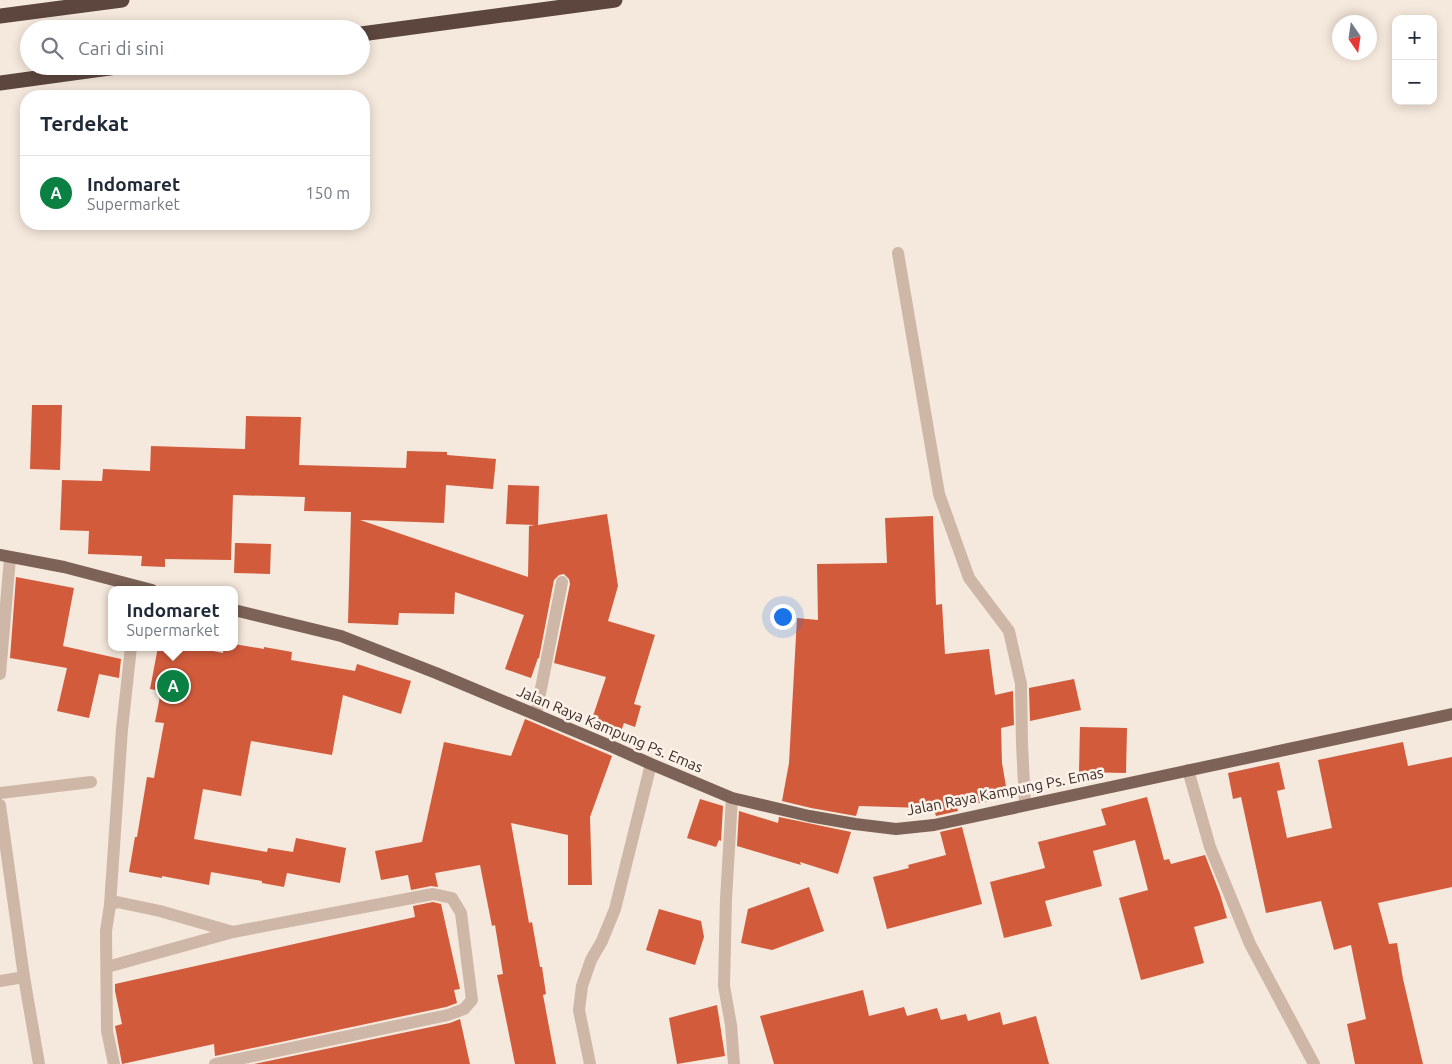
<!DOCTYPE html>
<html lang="id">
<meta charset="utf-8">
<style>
:root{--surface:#fff;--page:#f6f6f7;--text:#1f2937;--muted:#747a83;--line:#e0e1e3;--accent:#0b8043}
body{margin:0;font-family:Ubuntu,sans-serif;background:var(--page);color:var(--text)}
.controls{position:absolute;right:15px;top:15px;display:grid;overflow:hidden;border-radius:10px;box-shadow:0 2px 12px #0003}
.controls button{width:45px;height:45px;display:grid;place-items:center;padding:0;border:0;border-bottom:1px solid var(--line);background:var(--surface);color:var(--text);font:25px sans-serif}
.compass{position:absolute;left:1332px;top:15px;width:45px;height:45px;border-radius:50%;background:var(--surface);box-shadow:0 2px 12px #0003;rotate:167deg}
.you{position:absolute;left:782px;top:616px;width:18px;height:18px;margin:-12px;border:4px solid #fff;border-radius:50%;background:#1a73e8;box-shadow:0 0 0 8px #1a73e833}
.badge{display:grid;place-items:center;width:32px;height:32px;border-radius:50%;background:var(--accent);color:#fff;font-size:16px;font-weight:700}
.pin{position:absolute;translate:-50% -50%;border:2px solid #fff;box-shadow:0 1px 5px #0006}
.popup{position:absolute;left:108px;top:586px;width:130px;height:65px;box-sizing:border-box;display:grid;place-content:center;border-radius:10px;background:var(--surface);filter:drop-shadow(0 1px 4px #0005);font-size:16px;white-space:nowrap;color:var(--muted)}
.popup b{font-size:19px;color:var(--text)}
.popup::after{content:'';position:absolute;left:50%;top:100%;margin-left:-10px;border:10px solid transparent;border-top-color:var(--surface)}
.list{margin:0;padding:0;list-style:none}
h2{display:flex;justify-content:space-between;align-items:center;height:65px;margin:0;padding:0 20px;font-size:21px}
h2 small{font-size:16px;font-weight:400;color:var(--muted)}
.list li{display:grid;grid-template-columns:32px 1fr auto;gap:15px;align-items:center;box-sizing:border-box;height:75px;padding:0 20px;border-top:1px solid var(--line)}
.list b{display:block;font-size:19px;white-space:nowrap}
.list p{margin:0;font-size:16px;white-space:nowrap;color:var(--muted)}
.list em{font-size:16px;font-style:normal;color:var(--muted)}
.icon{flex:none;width:28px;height:28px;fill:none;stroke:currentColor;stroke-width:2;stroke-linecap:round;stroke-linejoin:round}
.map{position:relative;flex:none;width:1452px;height:1064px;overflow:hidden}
.search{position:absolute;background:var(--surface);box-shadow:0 2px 12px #0003;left:20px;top:20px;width:350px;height:55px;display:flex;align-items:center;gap:12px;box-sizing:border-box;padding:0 18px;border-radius:28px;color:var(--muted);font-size:19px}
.panel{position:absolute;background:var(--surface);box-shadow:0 2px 12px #0003;left:20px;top:90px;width:350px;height:140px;border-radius:20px}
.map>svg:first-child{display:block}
.building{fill:#d25b3c}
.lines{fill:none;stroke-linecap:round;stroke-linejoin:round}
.service{stroke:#ceb7a6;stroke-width:12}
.minor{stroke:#ceb7a6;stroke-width:12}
.primary{stroke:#7d6357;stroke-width:12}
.motorway{stroke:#5c463e;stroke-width:15}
.labels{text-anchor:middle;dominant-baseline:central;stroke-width:5;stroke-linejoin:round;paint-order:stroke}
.street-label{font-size:15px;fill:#3a2d28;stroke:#fcf2e9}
</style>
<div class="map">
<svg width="1452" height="1064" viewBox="0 0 1452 1064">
<rect width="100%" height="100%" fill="#f5e8dc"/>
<g class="building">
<path d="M 32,405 L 62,405 L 60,470 L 30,469 Z"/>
<path d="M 246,416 L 301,417 L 299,465 L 406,468 L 407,451 L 447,452 L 447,455 L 496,459 L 493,489 L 446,485 L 444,523 L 360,520 L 528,577 L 529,526 L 535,525 L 506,524 L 508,485 L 539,486 L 538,525 L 607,514 L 618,586 L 608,621 L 655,635 L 634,704 L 641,706 L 635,727 L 624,723 L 618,740 L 589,728 L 606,677 L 554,663 L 570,584 L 569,579 L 564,574 L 559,575 L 554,580 L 539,658 L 538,658 L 531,678 L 505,669 L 524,615 L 455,592 L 454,614 L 399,613 L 398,625 L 348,623 L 351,512 L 304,511 L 305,497 L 233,495 L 231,560 L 165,559 L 165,567 L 141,566 L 142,556 L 88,554 L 89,531 L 60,530 L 62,480 L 102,481 L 103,469 L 150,471 L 151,446 L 245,449 Z"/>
<path d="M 933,516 L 936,605 L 942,604 L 945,654 L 989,649 L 995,695 L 1013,691 L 1014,725 L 1001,728 L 1002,763 L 1008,798 L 957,807 L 958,811 L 936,816 L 933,806 L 924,808 L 859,806 L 856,816 L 811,808 L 782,801 L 789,763 L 797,618 L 818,620 L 817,564 L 887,563 L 885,518 Z"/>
<path d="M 235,543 L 271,544 L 270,574 L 234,573 Z"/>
<path d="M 16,577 L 74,588 L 63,646 L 121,659 L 119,678 L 99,674 L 89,718 L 57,711 L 67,668 L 10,658 Z"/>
<path d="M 234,644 L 264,649 L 264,647 L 292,652 L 291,660 L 355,671 L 357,664 L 411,681 L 401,714 L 343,695 L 332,755 L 251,741 L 241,796 L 203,789 L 194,839 L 267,852 L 268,848 L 293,852 L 296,838 L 346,848 L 340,883 L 287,873 L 284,887 L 262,883 L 262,881 L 211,872 L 209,885 L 162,876 L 162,878 L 129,872 L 135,837 L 137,837 L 147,777 L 154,778 L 164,723 L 155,722 L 161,691 L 150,689 L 158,647 L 193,647 L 223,653 L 224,647 L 234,647 Z"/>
<path d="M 1074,679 L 1081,710 L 1030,721 L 1029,688 Z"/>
<path d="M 525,719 L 612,756 L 590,817 L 592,885 L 568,885 L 568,835 L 511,823 L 529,923 L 532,922 L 540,967 L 542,967 L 546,994 L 543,995 L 556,1064 L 515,1064 L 497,975 L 503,974 L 495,925 L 492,926 L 480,865 L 435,873 L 438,887 L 431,886 L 411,890 L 408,875 L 381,880 L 375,851 L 422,842 L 444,742 L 511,756 Z"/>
<path d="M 1080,727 L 1127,728 L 1126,773 L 1079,772 Z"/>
<path d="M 1403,742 L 1408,766 L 1452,757 L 1452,887 L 1378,903 L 1389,944 L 1397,943 L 1403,979 L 1423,1064 L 1355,1064 L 1347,1024 L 1366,1019 L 1351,945 L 1334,950 L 1321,901 L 1266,913 L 1241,797 L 1233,799 L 1228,773 L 1279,762 L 1285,789 L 1277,791 L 1287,838 L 1332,828 L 1318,760 Z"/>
<path d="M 1147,797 L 1164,860 L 1169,859 L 1171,864 L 1205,855 L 1220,894 L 1227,918 L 1194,927 L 1204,963 L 1141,980 L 1119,898 L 1148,890 L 1135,840 L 1093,851 L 1102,886 L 1045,901 L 1052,926 L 1004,938 L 990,882 L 1045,868 L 1038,842 L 1106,825 L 1101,809 Z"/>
<path d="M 700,799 L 723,806 L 721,841 L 719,840 L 716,847 L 687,838 Z"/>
<path d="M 739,811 L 778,823 L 779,817 L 851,832 L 838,874 L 800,862 L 801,865 L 737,846 Z"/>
<path d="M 962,827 L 982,904 L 887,929 L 873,877 L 909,868 L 908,865 L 946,855 L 940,832 Z"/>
<path d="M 809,887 L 824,931 L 772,950 L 741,943 L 748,909 Z"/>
<path d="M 433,902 L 441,904 L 460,989 L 454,990 L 457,1003 L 446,1007 L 215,1056 L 214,1044 L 122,1064 L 115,1026 L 122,1024 L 115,991 L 115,984 L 415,917 L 413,906 Z"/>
<path d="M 659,909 L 701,921 L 704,937 L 695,965 L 646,950 Z"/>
<path d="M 863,990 L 869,1016 L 904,1007 L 907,1016 L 937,1008 L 941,1020 L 966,1014 L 968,1021 L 1000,1012 L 1003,1025 L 1036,1016 L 1049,1064 L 774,1064 L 760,1016 Z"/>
<path d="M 717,1005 L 725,1056 L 677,1064 L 669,1018 Z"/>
<path d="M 460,1019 L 470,1064 L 254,1064 L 450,1023 Z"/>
</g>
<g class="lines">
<path class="service" d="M 898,253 L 939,494 L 969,578 L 1009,631 L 1021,684 L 1022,744 L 1025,804"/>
<g class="minor">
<path d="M 0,674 L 10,558"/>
<path d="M 536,714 L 562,582"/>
<path d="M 1188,770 L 1210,847 L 1250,944 L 1314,1064"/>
<path d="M 0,793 L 91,782"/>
<path d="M 732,798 L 726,899 L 724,986 L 731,1025 L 734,1064"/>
<path d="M 0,805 L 24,977 L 39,1064"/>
<path d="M 110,905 L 117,902 L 160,911 L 233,932 L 433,894 L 452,898 L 461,913 L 472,1000 L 464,1009 L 448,1015 L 215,1064"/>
<path d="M 107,967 L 233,932"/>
<path d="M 0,981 L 24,977"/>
<path d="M 114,1064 L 107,1031 L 106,931 L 110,905 L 122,729 L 131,647"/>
<path d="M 590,1064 L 579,1010 L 582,986 L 591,960 L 602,941 L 615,909 L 651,764"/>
</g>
<g class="primary">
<path d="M 0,555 L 64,567 L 152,590"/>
<path d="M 234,610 L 341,636 L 436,673 L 613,747 L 651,764 L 732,798 L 809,816 L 855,824 L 896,829 L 934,825 L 1452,714"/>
</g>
<g class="motorway">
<path d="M 0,16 L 122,0"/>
<path d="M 361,34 L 615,0"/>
<path d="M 0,83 L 124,66"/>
</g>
</g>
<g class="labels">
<g class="street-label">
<text transform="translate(610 729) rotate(23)">Jalan Raya Kampung Ps. Emas</text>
<text transform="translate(1005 791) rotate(-11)">Jalan Raya Kampung Ps. Emas</text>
</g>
</g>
</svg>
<div class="controls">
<button>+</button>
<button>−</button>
</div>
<svg class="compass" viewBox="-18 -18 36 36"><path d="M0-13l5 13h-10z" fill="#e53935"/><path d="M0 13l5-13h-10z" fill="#747a83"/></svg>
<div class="you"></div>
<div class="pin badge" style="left:173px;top:686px">A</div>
<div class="popup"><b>Indomaret</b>Supermarket</div>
<div class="search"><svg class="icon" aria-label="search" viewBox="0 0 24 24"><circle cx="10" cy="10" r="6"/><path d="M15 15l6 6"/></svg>Cari di sini</div>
<section class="panel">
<h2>Terdekat<small></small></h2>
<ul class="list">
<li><span class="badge">A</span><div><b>Indomaret</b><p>Supermarket</p></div><em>150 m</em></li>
</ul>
</section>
</div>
